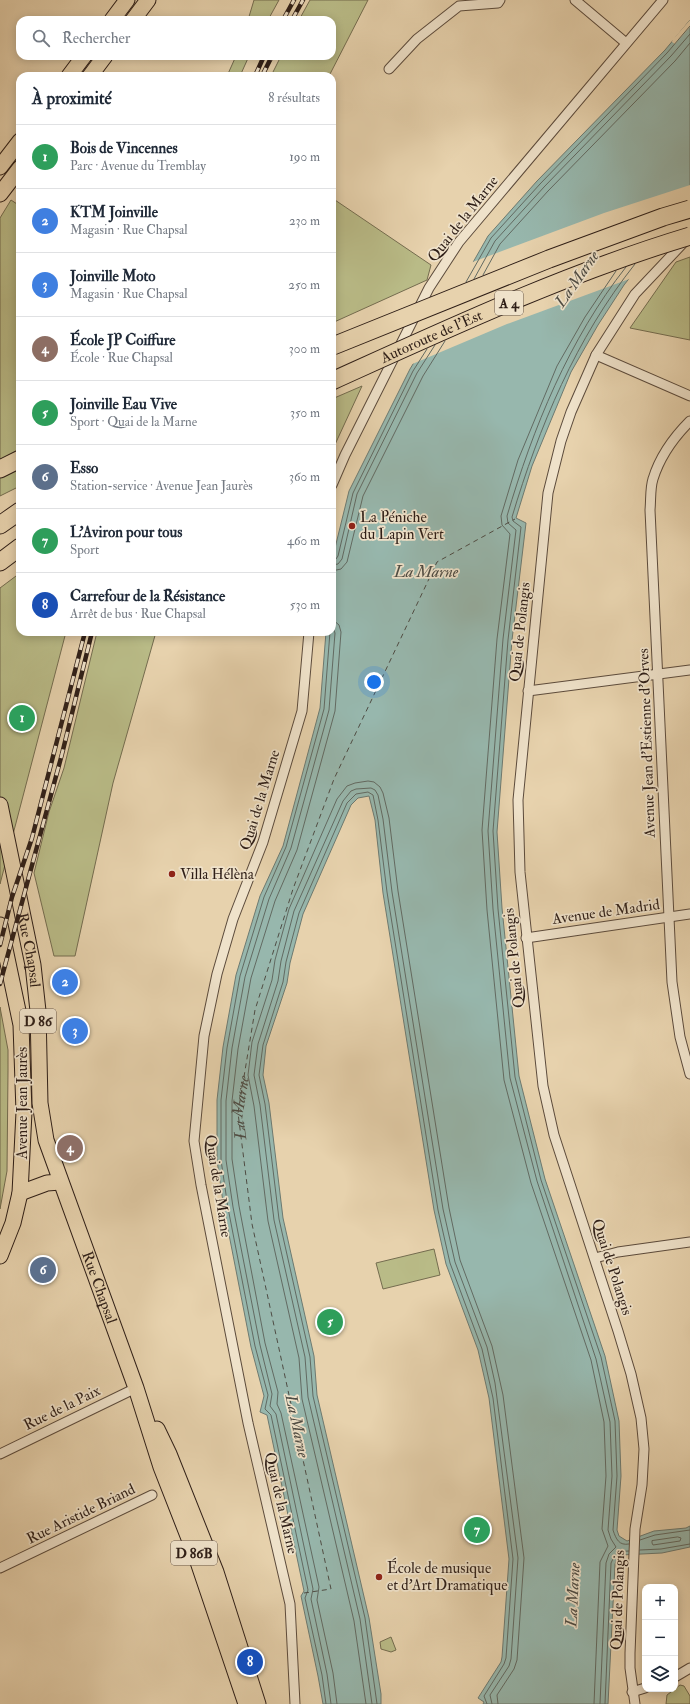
<!DOCTYPE html>
<html lang="fr">
<meta charset="utf-8">
<style>
:root{--surface:#fff;--page:#f6f6f7;--text:#1f2937;--muted:#747a83;--line:#e0e1e3;--accent:#8f2418}
body{margin:0;font-family:"IM FELL Double Pica",serif;background:var(--page);color:var(--text)}
.controls{position:absolute;right:12px;bottom:12px;display:grid;overflow:hidden;border-radius:8px;box-shadow:0 2px 10px #0003}
.controls button{width:36px;height:36px;display:grid;place-items:center;padding:0;border:0;border-bottom:1px solid var(--line);background:var(--surface);color:var(--text);font:20px sans-serif}
.you{position:absolute;left:374px;top:682px;width:14px;height:14px;margin:-10px;border:3px solid #fff;border-radius:50%;background:#1a73e8;box-shadow:0 0 0 6px #1a73e833}
.badge{display:grid;place-items:center;width:26px;height:26px;border-radius:50%;background:var(--accent);color:#fff;font-size:13px;font-weight:700}
.pin{position:absolute;translate:-50% -50%;border:2px solid #fff;box-shadow:0 1px 4px #0006}
.list{margin:0;padding:0;list-style:none}
h2{display:flex;justify-content:space-between;align-items:center;height:52px;margin:0;padding:0 16px;font-size:17px}
h2 small{font-size:13px;font-weight:400;color:var(--muted)}
.list li{display:grid;grid-template-columns:26px 1fr auto;gap:12px;align-items:center;box-sizing:border-box;height:64px;padding:0 16px;border-top:1px solid var(--line)}
.list b{display:block;font-size:15px;white-space:nowrap}
.list p{margin:0;font-size:13px;white-space:nowrap;color:var(--muted)}
.list em{font-size:13px;font-style:normal;color:var(--muted)}
.icon{flex:none;width:22px;height:22px;fill:none;stroke:currentColor;stroke-width:2;stroke-linecap:round;stroke-linejoin:round}
.map{position:relative;flex:none;width:690px;height:1704px;overflow:hidden}
.search{position:absolute;background:var(--surface);box-shadow:0 2px 10px #0003;left:16px;top:16px;width:320px;height:44px;display:flex;align-items:center;gap:10px;box-sizing:border-box;padding:0 14px;border-radius:12px;color:var(--muted);font-size:15px}
.panel{position:absolute;background:var(--surface);box-shadow:0 2px 10px #0003;left:16px;top:72px;width:320px;height:564px;border-radius:12px}
.map>svg:first-child{display:block}
.green{fill:#b9bb87;stroke:#746c4f}
.water{fill:#97b7ad;stroke:#6d7a71}
.pier{fill:#e7d2ad}
.lines{fill:none;stroke-linecap:round;stroke-linejoin:round}
.shore{stroke:#626a62;stroke-width:1}
.ferry{stroke:#4e4c44;stroke-width:1;stroke-dasharray:5 4;stroke-linecap:butt}
.minor-casing{stroke:#5c4b3c;stroke-width:11}
.primary-casing{stroke:#2e1e17;stroke-width:17}
.motorway-casing{stroke:#2e1e17;stroke-width:19}
.minor{stroke:#efe2ca;stroke-width:9}
.primary{stroke:#e7d2ad;stroke-width:15}
.motorway{stroke:#e7d2ad;stroke-width:17}
.rail-casing{stroke:#2e1e17;stroke-width:4.5}
.rail{stroke:#efe2ca;stroke-width:3;stroke-dasharray:9;stroke-linecap:butt}
.motorway-bridge-casing{stroke:#2e1e17;stroke-width:19;stroke-linecap:butt}
.motorway-bridge{stroke:#e7d2ad;stroke-width:17}
.poi-dot{fill:#8f2418;stroke:#efe2ca;stroke-width:1.5}
.labels{text-anchor:middle;dominant-baseline:central;stroke-width:3.5;stroke-linejoin:round;paint-order:stroke}
.shield{fill:#efe2ca;stroke:#68594d;stroke-width:1}
.shield-label{font-size:14px;font-weight:bold;fill:#2e1e17}
.street-label{font-size:15px;fill:#2e1e17;stroke:#efe2ca}
.poi-label{font-size:15px;fill:#2e1e17;stroke:#efe2ca;text-anchor:start}
.water-label{font-size:16px;font-style:italic;fill:#4e4c44;stroke:#efe2ca}
</style>
<div class="map">
<svg width="690" height="1704" viewBox="0 0 690 1704">
<rect width="100%" height="100%" fill="#e7d2ad"/>
<filter id="stains"><feTurbulence type="fractalNoise" baseFrequency=".005" numOctaves="4"/><feColorMatrix values="0 0 0 0 .2 0 0 0 0 .09 0 0 0 0 .02 0 0 0 .5 -.17"/></filter>
<radialGradient id="worn" r=".72"><stop offset=".6" stop-color="#630" stop-opacity="0"/><stop offset="1" stop-color="#630" stop-opacity=".3"/></radialGradient>
<g class="green">
<path d="M 254,0 L 279,0 L 268,20 L 248,20 Z"/>
<path d="M 310,0 L 368,0 L 329,76 L 271,76 L 281,56 L 332,56 L 332,20 L 299,20 Z"/>
<path d="M 236,56 L 249,56 L 240,76 L 227,76 Z"/>
<path d="M 332,198 L 431,265 L 427,280 L 332,323 Z"/>
<path d="M 11,200 L 20,206 L 20,450 L 0,460 L 0,218 Z"/>
<path d="M 690,257 L 690,340 L 630,328 L 676,262 Z"/>
<path d="M 362,386 L 332,451 L 332,399 Z"/>
<path d="M 20,467 L 20,486 L 0,496 L 0,477 Z"/>
<path d="M 20,573 L 20,632 L 66,632 L 0,884 L 0,588 Z"/>
<path d="M 97,632 L 156,632 L 113,783 L 75,956 L 54,956 L 34,873 L 49,812 L 64,768 Z"/>
<path d="M 0,1007 L 8,1050 L 8,1071 L 7,1171 L 0,1209 Z"/>
<path d="M 434,1249 L 440,1275 L 383,1289 L 376,1263 Z"/>
<path d="M 391,1637 L 396,1650 L 391,1652 L 381,1649 L 380,1642 Z"/>
<path d="M 680,1685 L 684,1686 L 690,1696 L 690,1704 L 666,1704 L 667,1695 Z"/>
</g>
<path class="water" d="M 690,20 L 690,201 L 624,285 L 598,325 L 571,372 L 532,466 L 516,518 L 526,523 L 512,640 L 497,832 L 502,908 L 519,1076 L 545,1179 L 605,1356 L 619,1421 L 621,1476 L 617,1530 L 619,1536 L 627,1541 L 654,1531 L 686,1528 L 690,1526 L 690,1547 L 662,1553 L 621,1555 L 617,1559 L 615,1564 L 608,1704 L 483,1704 L 484,1702 L 478,1698 L 501,1662 L 502,1657 L 509,1559 L 489,1398 L 478,1350 L 446,1264 L 434,1210 L 383,893 L 375,820 L 369,796 L 358,798 L 351,805 L 303,914 L 290,963 L 287,983 L 266,1046 L 263,1075 L 269,1103 L 283,1218 L 314,1356 L 317,1395 L 369,1618 L 381,1694 L 381,1704 L 323,1704 L 318,1676 L 301,1596 L 304,1591 L 267,1415 L 260,1412 L 264,1396 L 251,1347 L 224,1209 L 217,1160 L 217,1100 L 223,1047 L 236,975 L 260,896 L 283,846 L 320,708 L 326,632 L 332,632 L 332,575 L 335,548 L 349,491 L 410,369 L 447,308 L 488,236 L 537,181 L 665,50 Z"/>
<g class="pier">
<path d="M 690,20 L 690,27 L 675,44 L 672,42 L 673,38 L 675,37 Z"/>
<path d="M 690,185 L 690,205 L 632,278 L 507,324 L 410,365 L 470,263 L 604,213 Z"/>
</g>
<g class="lines">
<g class="shore">
<path d="M 483,275 L 500,244 L 548,191 L 675,61 L 690,43"/>
<path d="M 474,279 L 495,241 L 544,187 L 671,56 L 690,34"/>
<path d="M 466,282 L 491,238 L 540,184 L 667,53 L 690,26"/>
<path d="M 332,560 L 336,559 L 338,556 L 353,493 L 413,371 L 427,349"/>
<path d="M 332,565 L 338,564 L 342,559 L 357,494 L 417,373 L 435,345"/>
<path d="M 332,571 L 341,569 L 347,562 L 363,496 L 423,376 L 445,341"/>
<path d="M 332,619 L 339,625 L 341,632 L 335,711 L 297,850 L 275,901 L 251,978 L 238,1049 L 232,1101 L 232,1159 L 239,1206 L 265,1343 L 278,1392 L 277,1404 L 281,1413 L 319,1587 L 317,1600 L 333,1673 L 337,1704"/>
<path d="M 678,1537 L 681,1538 L 680,1541 L 653,1545 L 652,1543 L 652,1541 Z"/>
<path d="M 640,1540 L 655,1535 L 690,1530"/>
<path d="M 629,1544 C 619,1546 616,1539 613,1530 L 617,1476 L 615,1421 L 601,1357 L 541,1180 L 515,1077 L 498,909 L 493,831 L 508,640 L 521,527 L 513,521 L 512,517 C 539,427 576,338 635,264"/>
<path d="M 640,1550 L 661,1549 L 690,1544"/>
<path d="M 326,1704 L 322,1675 L 305,1598 L 308,1590 L 271,1415 L 265,1409 L 268,1395 L 255,1346 L 228,1208 L 221,1160 L 221,1100 L 227,1048 L 240,976 L 264,897 L 286,847 L 324,709 L 330,632"/>
<path d="M 331,1704 L 327,1674 L 311,1599 L 313,1589 L 276,1414 L 270,1406 L 272,1394 L 260,1345 L 233,1207 L 226,1160 L 226,1101 L 232,1048 L 245,977 L 269,899 L 291,848 L 329,710 L 335,633 L 332,626"/>
<path d="M 366,1704 L 354,1621 L 302,1399 L 299,1358 L 268,1221 L 254,1106 L 248,1075 L 252,1042 L 272,980 L 275,960 L 289,909 L 337,799 L 347,786 L 355,783 L 368,781 L 374,782 L 380,787 L 383,793 L 389,818 L 398,891 L 449,1208 L 460,1260 L 492,1346 L 503,1395 L 524,1558 L 517,1660 L 514,1669 L 497,1695 L 498,1704"/>
<path d="M 372,1704 L 360,1619 L 308,1397 L 305,1357 L 274,1220 L 260,1105 L 254,1075 L 258,1044 L 278,981 L 281,961 L 294,911 L 343,801 L 351,791 L 356,789 L 371,788 L 375,790 L 378,795 L 383,819 L 392,892 L 443,1209 L 455,1262 L 487,1347 L 495,1383 L 518,1558 L 511,1659 L 509,1666 L 490,1695 L 492,1704"/>
<path d="M 377,1704 L 365,1618 L 313,1396 L 310,1357 L 279,1219 L 265,1104 L 259,1075 L 263,1045 L 283,982 L 286,962 L 299,913 L 347,803 L 356,794 L 368,792 L 373,795 L 378,820 L 387,892 L 438,1210 L 450,1263 L 482,1349 L 493,1398 L 513,1559 L 506,1658 L 504,1664 L 484,1696 L 487,1704"/>
<path d="M 594,1704 L 600,1562 L 608,1546 L 602,1529 L 606,1476 L 604,1422 L 591,1360 L 531,1183 L 504,1080 L 487,910 L 482,830 L 497,639 L 510,534 L 502,525 L 501,516 L 518,460 L 557,366 L 585,317 L 616,271"/>
<path d="M 600,1704 L 606,1563 L 609,1554 L 616,1547 L 611,1539 L 608,1530 L 612,1476 L 610,1422 L 596,1359 L 537,1181 L 510,1078 L 493,909 L 488,831 L 503,639 L 516,530 L 508,523 L 507,516 C 533,428 569,339 626,267"/>
<path d="M 605,1704 L 611,1563 C 615,1554 619,1551 629,1551"/>
</g>
<path class="ferry" id="s1" d="M 304,1593 L 331,1589 L 252,1224 L 238,1113 L 255,1010 L 293,889 L 334,779 L 437,562 L 515,519"/>
<defs>
<g id="minor">
<path d="M 575,0 L 626,43"/>
<path d="M 389,69 L 417,39 L 459,6 L 498,3 L 500,0"/>
<path d="M 596,355 L 690,396"/>
<path d="M 690,421 C 674,437 660,456 653,479 C 650,488 651,500 650,510 L 672,982 L 680,1037 L 690,1074"/>
<path d="M 332,485 L 345,455 L 429,288 L 459,242 L 663,0"/>
<path d="M 528,691 L 690,670"/>
<path d="M 526,938 L 690,914"/>
<path d="M 595,1258 L 618,1252 L 690,1242"/>
<path d="M 0,1454 L 136,1388"/>
<path d="M 0,1568 L 152,1495"/>
<path d="M 675,1677 L 690,1668"/>
<path d="M 632,1692 L 645,1688"/>
<path d="M 295,1704 L 290,1604 L 248,1423 L 201,1185 L 194,1141 L 204,1036 L 217,974 L 233,919 L 263,842 L 302,711 L 309,632"/>
<path d="M 635,1704 L 630,1668 L 630,1653 L 635,1529 L 642,1485 L 644,1449 L 641,1418 L 631,1374 L 618,1331 L 554,1135 L 543,1086 L 520,872 L 518,800 L 548,493 L 561,441 L 571,412 L 596,355 L 635,294 L 686,240"/>
</g>
<g id="primary">
<path d="M 112,20 L 127,0"/>
<path d="M 133,20 L 148,0"/>
<path d="M 69,76 L 84,56"/>
<path d="M 90,76 L 105,56"/>
<path d="M 0,167 L 20,141"/>
<path d="M 0,194 L 20,168"/>
<path id="s2" d="M 0,805 L 33,965 L 38,1011 L 40,1103 L 46,1140 L 136,1388 L 161,1467 L 197,1559 L 246,1704"/>
<path d="M 0,925 L 21,1025 L 24,1112 L 20,1193 L 13,1223 L 0,1256"/>
<path d="M 20,1193 L 47,1183 L 60,1182"/>
<path d="M 157,1429 L 169,1454 L 216,1572 L 258,1704"/>
</g>
<g id="motorway">
<path d="M 0,469 L 20,459"/>
<path d="M 0,525 L 20,511"/>
<path d="M 0,562 L 20,547"/>
</g>
</defs>
<use href="#minor" class="minor-casing"/>
<use href="#primary" class="primary-casing"/>
<use href="#motorway" class="motorway-casing"/>
<use href="#minor" class="minor"/>
<use href="#primary" class="primary"/>
<use href="#motorway" class="motorway"/>
<defs>
<g id="rail">
<path d="M 283,20 L 294,0"/>
<path d="M 292,20 L 303,0"/>
<path d="M 255,76 L 264,56"/>
<path d="M 262,76 L 272,56"/>
<path d="M 0,945 L 12,897 L 32,838 L 85,632"/>
<path d="M 0,984 L 62,754 L 92,632"/>
</g>
</defs>
<use href="#rail" class="rail-casing"/>
<use href="#rail" class="rail"/>
<defs>
<g id="motorway-bridge">
<path d="M 333,346 L 549,259 L 663,217 L 690,209"/>
<path id="s3" d="M 332,381 C 449,328 567,273 690,236"/>
</g>
</defs>
<use href="#motorway-bridge" class="motorway-bridge-casing"/>
<use href="#motorway-bridge" class="motorway-bridge"/>
</g>
<g class="poi-dot">
<circle cx="352" cy="526" r="4"/>
<circle cx="172" cy="874" r="4"/>
<circle cx="379" cy="1577" r="4"/>
</g>
<g class="labels">
<g class="shield">
<rect x="495" y="291" width="28" height="24" rx="3"/>
<rect x="20" y="1009" width="36" height="24" rx="3"/>
<rect x="171" y="1541" width="46" height="24" rx="3"/>
</g>
<g class="shield-label">
<text x="509" y="303">A 4</text>
<text x="38" y="1021">D 86</text>
<text x="194" y="1553">D 86B</text>
</g>
<g class="street-label">
<text transform="translate(463 219) rotate(-52)">Quai de la Marne</text>
<text stroke="none"><textPath href="#s3" startOffset="109">Autoroute de l’Est</textPath></text>
<text transform="translate(520 632) rotate(-84)">Quai de Polangis</text>
<text transform="translate(647 743) rotate(-92)">Avenue Jean d'Estienne d'Orves</text>
<text transform="translate(260 800) rotate(-73)">Quai de la Marne</text>
<text transform="translate(606 912) rotate(-8)">Avenue de Madrid</text>
<text stroke="none"><textPath href="#s2" startOffset="148">Rue Chapsal</textPath></text>
<text transform="translate(514 958) rotate(-96)">Quai de Polangis</text>
<text transform="translate(22 1103) rotate(-90)">Avenue Jean Jaurès</text>
<text transform="translate(218 1186) rotate(81)">Quai de la Marne</text>
<text transform="translate(612 1267) rotate(72)">Quai de Polangis</text>
<text stroke="none"><textPath href="#s2" startOffset="496">Rue Chapsal</textPath></text>
<text transform="translate(62 1408) rotate(-26)">Rue de la Paix</text>
<text transform="translate(281 1503) rotate(77)">Quai de la Marne</text>
<text transform="translate(81 1514) rotate(-26)">Rue Aristide Briand</text>
<text transform="translate(618 1600) rotate(-88)">Quai de Polangis</text>
</g>
<g class="poi-label">
<text x="360" y="517">La Péniche<tspan x="360" dy="17">du Lapin Vert</tspan></text>
<text x="180" y="874">Villa Hélèna</text>
<text x="387" y="1568">École de musique<tspan x="387" dy="17">et d’Art Dramatique</tspan></text>
</g>
<g class="water-label">
<text transform="translate(577 279) rotate(-55)">La Marne</text>
<text x="426" y="572">La Marne</text>
<text stroke="none"><textPath href="#s1" startOffset="518">La Marne</textPath></text>
<text transform="translate(297 1426) rotate(78)">La Marne</text>
<text transform="translate(573 1595) rotate(-87)">La Marne</text>
</g>
</g>
<rect width="100%" height="100%" filter="url(#stains)"/>
<rect width="100%" height="100%" fill="url(#worn)"/>
</svg>
<div class="controls">
<button>+</button>
<button>−</button>
<button><svg class="icon" aria-label="layers" viewBox="0 0 24 24"><path d="M12 4l9 5-9 5-9-5zM3 14l9 5 9-5"/></svg></button>
</div>
<div class="you"></div>
<div class="pin badge" style="left:22px;top:718px;background:#2e9e5b">1</div>
<div class="pin badge" style="left:65px;top:982px;background:#3f7fe0">2</div>
<div class="pin badge" style="left:75px;top:1031px;background:#3f7fe0">3</div>
<div class="pin badge" style="left:70px;top:1148px;background:#8d6e63">4</div>
<div class="pin badge" style="left:330px;top:1322px;background:#2e9e5b">5</div>
<div class="pin badge" style="left:43px;top:1270px;background:#5c6f8a">6</div>
<div class="pin badge" style="left:477px;top:1530px;background:#2e9e5b">7</div>
<div class="pin badge" style="left:250px;top:1662px;background:#1a4fb4">8</div>
<div class="search"><svg class="icon" aria-label="search" viewBox="0 0 24 24"><circle cx="10" cy="10" r="6"/><path d="M15 15l6 6"/></svg>Rechercher</div>
<section class="panel">
<h2>À proximité<small>8 résultats</small></h2>
<ul class="list">
<li><span class="badge" style="background:#2e9e5b">1</span><div><b>Bois de Vincennes</b><p>Parc · Avenue du Tremblay</p></div><em>190 m</em></li>
<li><span class="badge" style="background:#3f7fe0">2</span><div><b>KTM Joinville</b><p>Magasin · Rue Chapsal</p></div><em>230 m</em></li>
<li><span class="badge" style="background:#3f7fe0">3</span><div><b>Joinville Moto</b><p>Magasin · Rue Chapsal</p></div><em>250 m</em></li>
<li><span class="badge" style="background:#8d6e63">4</span><div><b>École JP Coiffure</b><p>École · Rue Chapsal</p></div><em>300 m</em></li>
<li><span class="badge" style="background:#2e9e5b">5</span><div><b>Joinville Eau Vive</b><p>Sport · Quai de la Marne</p></div><em>350 m</em></li>
<li><span class="badge" style="background:#5c6f8a">6</span><div><b>Esso</b><p>Station-service · Avenue Jean Jaurès</p></div><em>360 m</em></li>
<li><span class="badge" style="background:#2e9e5b">7</span><div><b>L'Aviron pour tous</b><p>Sport</p></div><em>460 m</em></li>
<li><span class="badge" style="background:#1a4fb4">8</span><div><b>Carrefour de la Résistance</b><p>Arrêt de bus · Rue Chapsal</p></div><em>530 m</em></li>
</ul>
</section>
</div>
